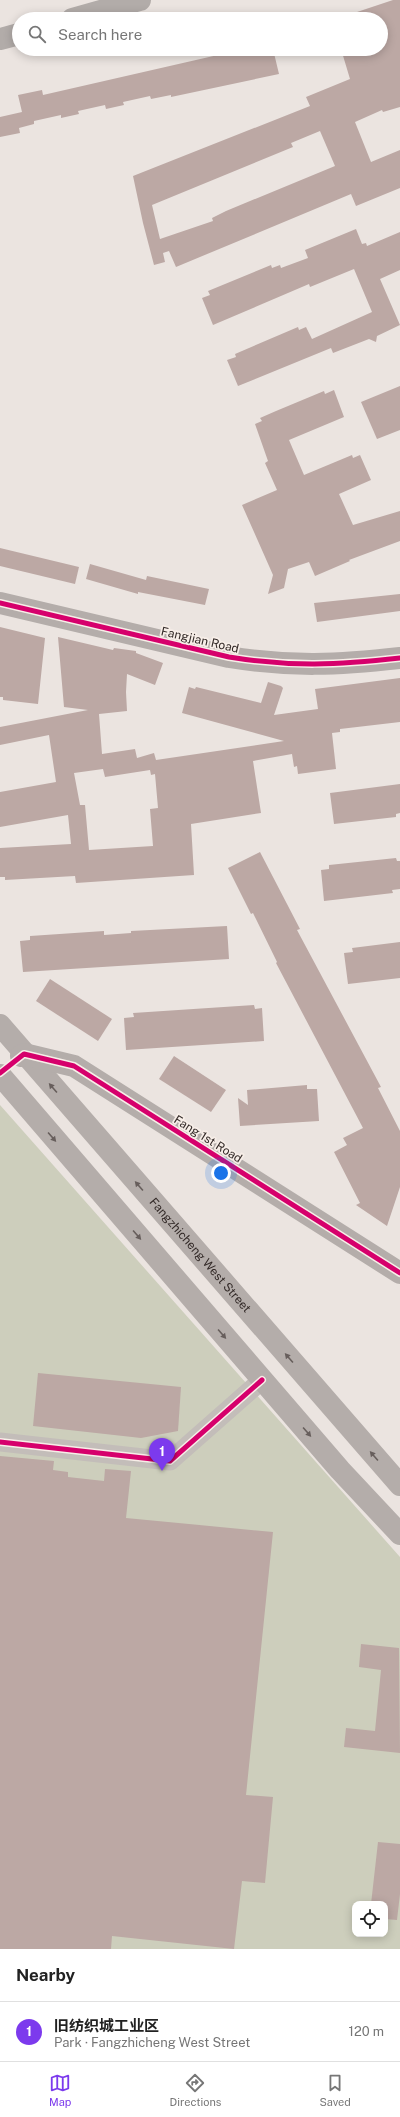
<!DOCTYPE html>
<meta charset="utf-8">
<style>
:root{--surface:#fff;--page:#f6f6f6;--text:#222;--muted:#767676;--line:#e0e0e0;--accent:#7c3aed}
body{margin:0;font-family:"Public Sans","Noto Sans SC",sans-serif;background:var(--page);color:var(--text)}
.controls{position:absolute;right:12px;bottom:12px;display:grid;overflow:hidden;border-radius:8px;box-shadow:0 2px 10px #0003}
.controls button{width:36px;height:36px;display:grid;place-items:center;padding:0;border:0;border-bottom:1px solid var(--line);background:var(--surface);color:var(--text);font:20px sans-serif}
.you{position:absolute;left:221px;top:1173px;width:14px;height:14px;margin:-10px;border:3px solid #fff;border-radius:50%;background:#1a73e8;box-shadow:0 0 0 6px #1a73e833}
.badge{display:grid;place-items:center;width:26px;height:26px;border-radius:50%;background:var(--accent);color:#fff;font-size:13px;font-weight:700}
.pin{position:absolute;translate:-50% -33px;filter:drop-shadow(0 1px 2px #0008)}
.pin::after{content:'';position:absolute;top:21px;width:14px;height:12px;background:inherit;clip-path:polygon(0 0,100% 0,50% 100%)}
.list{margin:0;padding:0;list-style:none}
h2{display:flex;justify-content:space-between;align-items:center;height:52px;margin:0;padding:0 16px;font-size:17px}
h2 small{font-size:13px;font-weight:400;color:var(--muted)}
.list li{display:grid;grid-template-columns:26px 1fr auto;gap:12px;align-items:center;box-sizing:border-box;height:60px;padding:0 16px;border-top:1px solid var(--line)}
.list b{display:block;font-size:15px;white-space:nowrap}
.list p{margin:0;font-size:13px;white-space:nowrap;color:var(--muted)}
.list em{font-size:13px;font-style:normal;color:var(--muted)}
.icon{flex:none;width:22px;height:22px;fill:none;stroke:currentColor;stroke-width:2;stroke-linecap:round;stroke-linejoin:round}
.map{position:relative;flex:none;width:400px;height:1949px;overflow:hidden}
.search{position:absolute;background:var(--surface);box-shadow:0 2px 10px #0003;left:12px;right:12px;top:12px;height:44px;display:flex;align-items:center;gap:10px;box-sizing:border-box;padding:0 14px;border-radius:22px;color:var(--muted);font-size:15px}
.sheet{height:112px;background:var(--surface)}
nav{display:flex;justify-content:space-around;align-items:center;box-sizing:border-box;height:56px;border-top:1px solid var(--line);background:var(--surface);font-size:11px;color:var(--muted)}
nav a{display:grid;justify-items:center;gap:2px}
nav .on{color:var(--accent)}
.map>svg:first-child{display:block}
.green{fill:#cdcebc;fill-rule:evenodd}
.building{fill:#bca8a4;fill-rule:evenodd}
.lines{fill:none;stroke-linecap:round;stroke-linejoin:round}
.street{stroke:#c3bdb9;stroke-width:19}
.secondary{stroke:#b4adaa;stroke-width:22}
.primary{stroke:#b2aca9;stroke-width:22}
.cycleway-casing{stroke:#f7eee8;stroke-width:8}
.cycleway{stroke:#d6006c;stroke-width:5}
.oneway{fill:#675e5c}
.labels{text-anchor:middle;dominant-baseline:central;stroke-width:3.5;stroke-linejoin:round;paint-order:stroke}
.street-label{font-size:12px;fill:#332a28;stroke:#f7eee8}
</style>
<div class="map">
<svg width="400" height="1949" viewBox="0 0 400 1949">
<rect width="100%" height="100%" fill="#ebe4e0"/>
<path class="green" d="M 0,1105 L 400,1557 L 400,1949 L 0,1949 ZM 355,1904 L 385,1904 L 385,1934 L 355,1934 Z"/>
<g class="building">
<path d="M 393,0 L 400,0 L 400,107 L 383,112 L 382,110 L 355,122 L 371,162 L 400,150 L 400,188 L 356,206 L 351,194 L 176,267 L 169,251 L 163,253 L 165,262 L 154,265 L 143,223 L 133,176 L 310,106 L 306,97 L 350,79 L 341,49 L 381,49 L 381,19 L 345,19 L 345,16 ZM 320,131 L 335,166 L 226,211 L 212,218 L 213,221 L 160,239 L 152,205 L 293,147 L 291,143 Z"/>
<path d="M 244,49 L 273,49 L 279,74 L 171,97 L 171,95 L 151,99 L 150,96 L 123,102 L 124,105 L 106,109 L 105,105 L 78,111 L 79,114 L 61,118 L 61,115 L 34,121 L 34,124 L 19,128 L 20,133 L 0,137 L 0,117 L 22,112 L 18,95 L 42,90 L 43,95 Z"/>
<path d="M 356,229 L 362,244 L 366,243 L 367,246 L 400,232 L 400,270 L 380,279 L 400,325 L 377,336 L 376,342 L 369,339 L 333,353 L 331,348 L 238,386 L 227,360 L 236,357 L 235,354 L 298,327 L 299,330 L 306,327 L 312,339 L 372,312 L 354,269 L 310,287 L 309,284 L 213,325 L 202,298 L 210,295 L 208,291 L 271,265 L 272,268 L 280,265 L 281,268 L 308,258 L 305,250 Z"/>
<path d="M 400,386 L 400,430 L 377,439 L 361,402 Z"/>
<path d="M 334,390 L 344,417 L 289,440 L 304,475 L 352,455 L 353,458 L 360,455 L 371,480 L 339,494 L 353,525 L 400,511 L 400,541 L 349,560 L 350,561 L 315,576 L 309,562 L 288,569 L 284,588 L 268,594 L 273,575 L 242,505 L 277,490 L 265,463 L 268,461 L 255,424 L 262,421 L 260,418 L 276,411 L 324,391 L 325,394 Z"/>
<path d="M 0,548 L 79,567 L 75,584 L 0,566 Z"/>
<path d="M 90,564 L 146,580 L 147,576 L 209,589 L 205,605 L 138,592 L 138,594 L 86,579 Z"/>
<path d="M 400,594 L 400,611 L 317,622 L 314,603 Z"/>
<path d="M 0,627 L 45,638 L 38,704 L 3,700 L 3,697 L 0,697 Z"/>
<path d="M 58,637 L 113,650 L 114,648 L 136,651 L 136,653 L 163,663 L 155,685 L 127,674 L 126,692 L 127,711 L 99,714 L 102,754 L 135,749 L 137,758 L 154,753 L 156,760 L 284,741 L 182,713 L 189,687 L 195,689 L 196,687 L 261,703 L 268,682 L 281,686 L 283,688 L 274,715 L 318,709 L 315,689 L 400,678 L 400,722 L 340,729 L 340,732 L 332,733 L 336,769 L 298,774 L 297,766 L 294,767 L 292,754 L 253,761 L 261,813 L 191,824 L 194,875 L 76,883 L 75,876 L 5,880 L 5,877 L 0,877 L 0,848 L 71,844 L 68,815 L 0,827 L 0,792 L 56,782 L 49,735 L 0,745 L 0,727 L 88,710 L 64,707 ZM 103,769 L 105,777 L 150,770 L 151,775 L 155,774 L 158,808 L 150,809 L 153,846 L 89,850 L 85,805 L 80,805 L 74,773 Z"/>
<path d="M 400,784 L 400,813 L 396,814 L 396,817 L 334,824 L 330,793 Z"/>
<path d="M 260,852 L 300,929 L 297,930 L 381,1087 L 378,1088 L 400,1131 L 400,1187 L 387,1226 L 356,1205 L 360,1203 L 334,1152 L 347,1145 L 343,1138 L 363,1128 L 276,963 L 277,962 L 253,913 L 251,914 L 228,868 Z"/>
<path d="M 396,858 L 397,861 L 400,861 L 400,889 L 392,890 L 393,893 L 324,901 L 321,870 L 329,869 L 329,865 Z"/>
<path d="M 227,926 L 229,959 L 23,972 L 20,941 L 30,940 L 30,936 L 104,931 L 104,935 L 131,933 L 131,931 Z"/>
<path d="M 400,942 L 400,978 L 348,984 L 344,953 L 353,952 L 352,948 Z"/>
<path d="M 50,979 L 112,1019 L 98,1041 L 36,1001 Z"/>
<path d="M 254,1005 L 255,1009 L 262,1008 L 264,1041 L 126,1050 L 124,1018 L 134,1017 L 133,1013 Z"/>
<path d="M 174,1056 L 226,1090 L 211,1112 L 159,1079 Z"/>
<path d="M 307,1085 L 307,1089 L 317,1089 L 319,1121 L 240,1126 L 238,1098 L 248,1105 L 247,1090 Z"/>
<path d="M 38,1373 L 181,1387 L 178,1431 L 141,1438 L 33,1426 Z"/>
<path d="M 0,1456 L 54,1461 L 53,1470 L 68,1472 L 68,1477 L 104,1481 L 105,1469 L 131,1471 L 126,1518 L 273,1532 L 246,1795 L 273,1797 L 265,1883 L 242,1881 L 234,1949 L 112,1936 L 111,1949 L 0,1949 Z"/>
<path d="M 361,1644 L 399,1648 L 400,1753 L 344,1747 L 346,1728 L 375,1731 L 381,1670 L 359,1667 Z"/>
<path d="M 378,1842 L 400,1844 L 400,1894 L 397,1920 L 385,1919 L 385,1904 L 371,1904 Z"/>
</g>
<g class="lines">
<path class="street" d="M 0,1442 L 170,1461 L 262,1380"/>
<g class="secondary">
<path d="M 0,603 L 229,657 C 290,667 339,665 400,658"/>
<path id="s1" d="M 0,1025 L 400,1485"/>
<path d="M 21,1056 L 24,1054 L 74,1066 L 400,1273"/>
<path d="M 0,1075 L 340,1470 L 400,1534"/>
</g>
<g class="primary">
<path d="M 72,19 L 140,0"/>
<path d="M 0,39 L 19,34"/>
</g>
<defs>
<g id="cycleway">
<path d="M 0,603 L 229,657 C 290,667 339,665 400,658"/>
<path d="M 0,1073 L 24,1054 L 74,1066 L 400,1273"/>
<path d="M 0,1442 L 170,1461 L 262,1380"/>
</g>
</defs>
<use href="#cycleway" class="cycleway-casing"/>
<use href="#cycleway" class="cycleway"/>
</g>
<defs><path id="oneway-solid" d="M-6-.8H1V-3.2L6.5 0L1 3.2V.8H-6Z"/></defs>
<g class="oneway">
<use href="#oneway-solid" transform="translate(53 1088) rotate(-131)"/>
<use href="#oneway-solid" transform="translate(52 1137) rotate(49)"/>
<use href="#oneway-solid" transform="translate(139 1186) rotate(-131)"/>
<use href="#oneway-solid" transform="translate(137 1235) rotate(49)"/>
<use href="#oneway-solid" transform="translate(222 1334) rotate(49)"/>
<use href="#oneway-solid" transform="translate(289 1358) rotate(-131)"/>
<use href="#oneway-solid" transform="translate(307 1432) rotate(49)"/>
<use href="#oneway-solid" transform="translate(374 1456) rotate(-131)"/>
</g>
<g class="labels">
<g class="street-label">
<text transform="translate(200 640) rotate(13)">Fangjian Road</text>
<text transform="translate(208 1139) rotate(32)">Fang 1st Road</text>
<text stroke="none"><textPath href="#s1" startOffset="305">Fangzhicheng West Street</textPath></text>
</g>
</g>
</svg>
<div class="controls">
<button><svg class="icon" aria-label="locate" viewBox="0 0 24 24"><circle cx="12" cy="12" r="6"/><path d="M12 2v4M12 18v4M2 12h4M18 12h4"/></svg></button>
</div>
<div class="you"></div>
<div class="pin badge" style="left:162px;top:1471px">1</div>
<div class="search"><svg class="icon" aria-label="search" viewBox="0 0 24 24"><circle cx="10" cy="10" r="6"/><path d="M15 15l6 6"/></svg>Search here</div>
</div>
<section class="sheet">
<h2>Nearby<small></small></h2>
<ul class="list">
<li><span class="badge">1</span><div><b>旧纺织城工业区</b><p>Park · Fangzhicheng West Street</p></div><em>120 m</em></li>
</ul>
</section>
<nav>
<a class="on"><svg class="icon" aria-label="map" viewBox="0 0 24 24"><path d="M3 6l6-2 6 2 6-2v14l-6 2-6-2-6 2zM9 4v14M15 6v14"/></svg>Map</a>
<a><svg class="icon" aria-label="directions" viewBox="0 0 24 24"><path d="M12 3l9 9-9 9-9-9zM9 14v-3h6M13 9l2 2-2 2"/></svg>Directions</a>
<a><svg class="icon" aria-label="saved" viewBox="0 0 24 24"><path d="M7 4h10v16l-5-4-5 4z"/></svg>Saved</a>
</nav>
